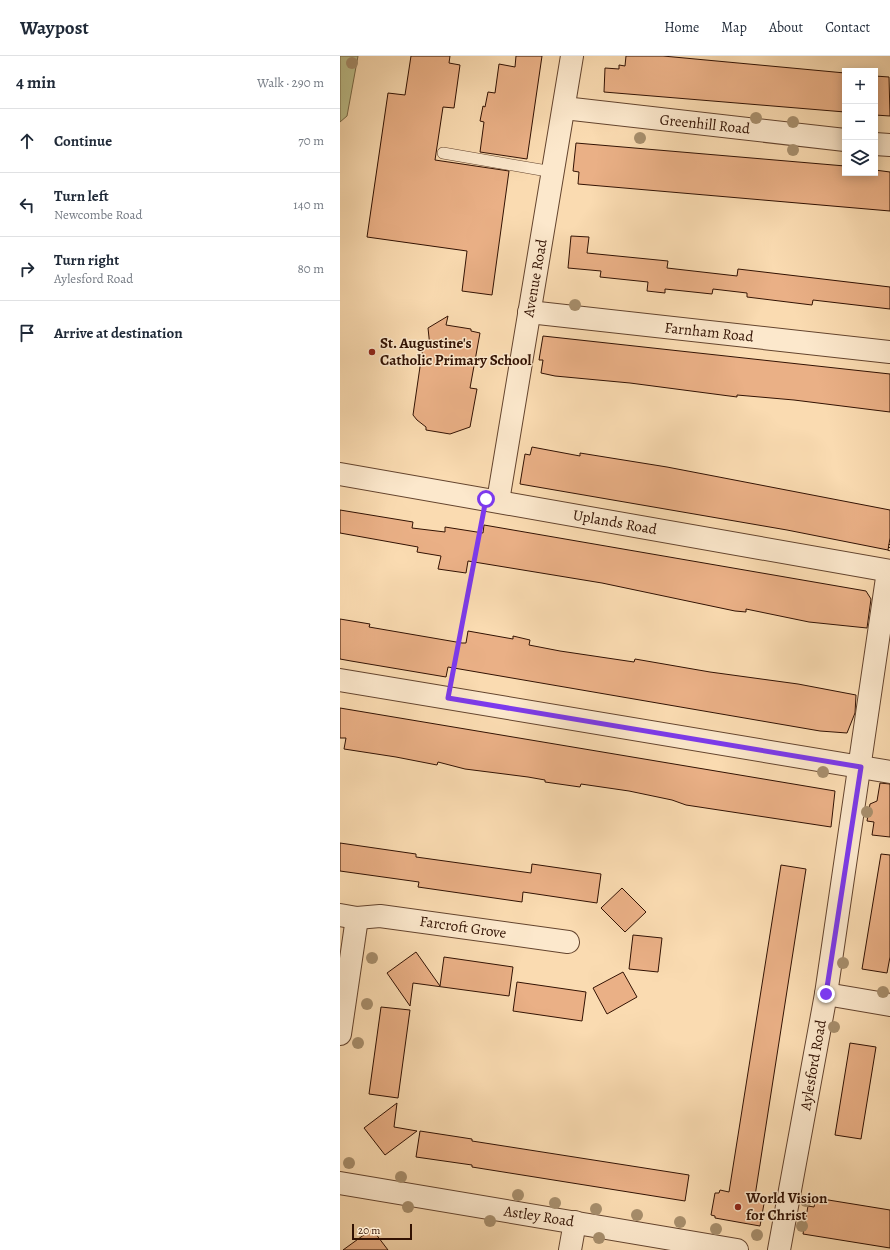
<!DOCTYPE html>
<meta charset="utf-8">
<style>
:root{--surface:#fff;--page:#f6f6f7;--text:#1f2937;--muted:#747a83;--line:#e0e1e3}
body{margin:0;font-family:Alegreya,serif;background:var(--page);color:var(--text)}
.controls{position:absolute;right:12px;top:12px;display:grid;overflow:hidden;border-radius:0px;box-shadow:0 2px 10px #0003}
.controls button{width:36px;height:36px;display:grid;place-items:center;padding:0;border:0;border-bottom:1px solid var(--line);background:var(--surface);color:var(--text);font:20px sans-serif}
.scale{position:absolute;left:12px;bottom:10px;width:60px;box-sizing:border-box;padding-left:4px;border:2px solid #321203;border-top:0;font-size:11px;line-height:14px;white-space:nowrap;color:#321203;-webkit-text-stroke:3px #fce8cc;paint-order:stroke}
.stop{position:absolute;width:12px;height:12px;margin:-9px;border:3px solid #7c3aed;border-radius:50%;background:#fff}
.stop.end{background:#7c3aed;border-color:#fff;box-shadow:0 1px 4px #0008}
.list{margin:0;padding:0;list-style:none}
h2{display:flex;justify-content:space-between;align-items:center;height:52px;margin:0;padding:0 16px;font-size:17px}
h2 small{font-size:13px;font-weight:400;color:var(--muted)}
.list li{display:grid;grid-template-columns:26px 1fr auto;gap:12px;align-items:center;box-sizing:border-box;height:64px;padding:0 16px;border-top:1px solid var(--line)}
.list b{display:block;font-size:15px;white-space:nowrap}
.list p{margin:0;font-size:13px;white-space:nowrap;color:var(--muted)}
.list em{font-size:13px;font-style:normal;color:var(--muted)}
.icon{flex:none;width:22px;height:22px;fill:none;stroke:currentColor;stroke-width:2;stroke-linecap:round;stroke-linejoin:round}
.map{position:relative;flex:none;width:550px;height:1194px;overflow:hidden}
header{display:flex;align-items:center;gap:24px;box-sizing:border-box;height:56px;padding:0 20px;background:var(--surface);border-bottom:1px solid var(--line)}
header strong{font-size:19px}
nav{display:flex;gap:22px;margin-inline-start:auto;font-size:14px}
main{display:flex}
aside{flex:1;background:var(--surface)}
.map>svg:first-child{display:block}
.green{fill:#bec08c;stroke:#786948}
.building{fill:#eab086;stroke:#321203}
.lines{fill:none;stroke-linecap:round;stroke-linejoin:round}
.lane-casing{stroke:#64442e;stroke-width:12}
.street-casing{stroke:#64442e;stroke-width:24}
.path{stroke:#321203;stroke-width:2.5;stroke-dasharray:1 2;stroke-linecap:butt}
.lane{stroke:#fce8cc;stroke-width:11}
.street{stroke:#fce8cc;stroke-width:22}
.tree{fill:#a78e6c}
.route{stroke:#7c3aed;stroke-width:5}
.poi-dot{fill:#8f2418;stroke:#fce8cc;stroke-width:1.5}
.labels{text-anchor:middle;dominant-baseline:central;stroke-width:3;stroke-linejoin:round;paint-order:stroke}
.street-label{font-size:15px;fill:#321203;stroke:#fce8cc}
.poi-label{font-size:15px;font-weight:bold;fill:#321203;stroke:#fce8cc;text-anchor:start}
</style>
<header>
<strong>Waypost</strong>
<nav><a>Home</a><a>Map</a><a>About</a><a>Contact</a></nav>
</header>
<main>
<aside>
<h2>4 min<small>Walk · 290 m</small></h2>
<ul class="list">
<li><svg class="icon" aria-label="ahead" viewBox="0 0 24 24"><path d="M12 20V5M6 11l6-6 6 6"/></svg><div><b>Continue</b></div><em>70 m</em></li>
<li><svg class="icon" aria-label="left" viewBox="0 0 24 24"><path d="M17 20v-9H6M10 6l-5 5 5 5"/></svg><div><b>Turn left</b><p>Newcombe Road</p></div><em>140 m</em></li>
<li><svg class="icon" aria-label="right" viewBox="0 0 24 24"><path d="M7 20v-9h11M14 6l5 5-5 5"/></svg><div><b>Turn right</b><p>Aylesford Road</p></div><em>80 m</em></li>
<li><svg class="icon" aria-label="arrive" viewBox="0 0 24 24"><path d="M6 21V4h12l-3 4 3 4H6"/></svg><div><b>Arrive at destination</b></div></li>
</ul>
</aside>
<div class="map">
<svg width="550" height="1194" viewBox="0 0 550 1194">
<rect width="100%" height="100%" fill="#fadbb1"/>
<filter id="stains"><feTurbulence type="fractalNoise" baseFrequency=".005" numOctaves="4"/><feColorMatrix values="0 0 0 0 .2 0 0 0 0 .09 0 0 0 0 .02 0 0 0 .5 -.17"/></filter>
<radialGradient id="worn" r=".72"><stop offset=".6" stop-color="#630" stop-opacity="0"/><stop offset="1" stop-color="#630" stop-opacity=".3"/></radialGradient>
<path class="green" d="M 0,0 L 18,0 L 7,60 L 0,66 Z"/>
<g class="building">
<path d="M 71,0 L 110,0 L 109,7 L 120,9 L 114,52 L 103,51 L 95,104 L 169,115 L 152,239 L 122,235 L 127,195 L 27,181 L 48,37 L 65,39 Z"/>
<path d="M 176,0 L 202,0 L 187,103 L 140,96 L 144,66 L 140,65 L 143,50 L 145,51 L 148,36 L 155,37 L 159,8 L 175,11 Z"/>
<path d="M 286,0 L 323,0 L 505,17 L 505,56 L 264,36 L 265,12 L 279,13 L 279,9 L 285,10 Z"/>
<path d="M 535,20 L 549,21 L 550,60 L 535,59 Z"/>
<path d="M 236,87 L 505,110 L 505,117 L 535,117 L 535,114 L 550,116 L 550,155 L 238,128 L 239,116 L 233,115 Z"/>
<path d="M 231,180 L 249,181 L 247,197 L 328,205 L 327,212 L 397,220 L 398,213 L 550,231 L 550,253 L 473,244 L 472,249 L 407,241 L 407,237 L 373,233 L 372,238 L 325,233 L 325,237 L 307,235 L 308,226 L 260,221 L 261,215 L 228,212 Z"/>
<path d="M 108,260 L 106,269 L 131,273 L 131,275 L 140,277 L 130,332 L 137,333 L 130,371 L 110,378 L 86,374 L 86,371 L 77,364 L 73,359 L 83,290 L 90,291 L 88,272 Z"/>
<path d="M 203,280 L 550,318 L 550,356 L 454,344 L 397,339 L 397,341 L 290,327 L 215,320 L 201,317 L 203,304 L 199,304 Z"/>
<path d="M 192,391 L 240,400 L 240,397 L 327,411 L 550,454 L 550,482 L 548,494 L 447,474 L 180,428 L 185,398 L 190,399 Z"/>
<path d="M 0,454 L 73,466 L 72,472 L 105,476 L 105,471 L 143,477 L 144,469 L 526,535 L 531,543 L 527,572 L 469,566 L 406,553 L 406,556 L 395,555 L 262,527 L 128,505 L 126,517 L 98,513 L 101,500 L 77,496 L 78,491 L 0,477 Z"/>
<path d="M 0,563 L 30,568 L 29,571 L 122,587 L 126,587 L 128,575 L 173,583 L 173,580 L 190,584 L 189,589 L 220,595 L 294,606 L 295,603 L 370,616 L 458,628 L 516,639 L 515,657 L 507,677 L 480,675 L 108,611 L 106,621 L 11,605 L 0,603 Z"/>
<path d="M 0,652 L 495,735 L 491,771 L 346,749 L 332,744 L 289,735 L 241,728 L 240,731 L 205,726 L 205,724 L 188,721 L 125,713 L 98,706 L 97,709 L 56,701 L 4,693 L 6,682 L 0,682 Z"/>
<path d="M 540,727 L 550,728 L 550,781 L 532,779 L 534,766 L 527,765 L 530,748 L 537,745 Z"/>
<path d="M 0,787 L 76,798 L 76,801 L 191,817 L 192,808 L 261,818 L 257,847 L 183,836 L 182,846 L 78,831 L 79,826 L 0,815 Z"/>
<path d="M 541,798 L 550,799 L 550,901 L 547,917 L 522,913 Z"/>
<path d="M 441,809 L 466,813 L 415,1140 L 425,1142 L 420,1170 L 375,1162 L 375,1160 L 371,1159 L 375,1137 L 379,1137 L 380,1134 L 389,1136 Z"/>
<path d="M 282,832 L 306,856 L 285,876 L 261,852 Z"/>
<path d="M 293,879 L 322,882 L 318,916 L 289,913 Z"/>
<path d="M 76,896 L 100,930 L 104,901 L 173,911 L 169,940 L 73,927 L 70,950 L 47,917 Z"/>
<path d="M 283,916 L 297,941 L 267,958 L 253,932 Z"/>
<path d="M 177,926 L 246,936 L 242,965 L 173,955 Z"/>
<path d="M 41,951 L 70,954 L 58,1042 L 29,1038 Z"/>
<path d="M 510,987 L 536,991 L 521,1083 L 495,1079 Z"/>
<path d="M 57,1047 L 54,1071 L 77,1075 L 45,1099 L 24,1072 Z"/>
<path d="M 80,1075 L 132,1083 L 132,1085 L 349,1119 L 345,1145 L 132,1111 L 132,1109 L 76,1101 Z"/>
<path d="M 476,1142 L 550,1154 L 550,1192 L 463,1178 L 468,1150 L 474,1151 Z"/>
<path d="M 32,1173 L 48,1194 L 3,1194 Z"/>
</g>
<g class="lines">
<defs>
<path id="lane" d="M 103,97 L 213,116"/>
<g id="street">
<path d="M 224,52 L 505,84"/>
<path d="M 535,88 L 550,89"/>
<path d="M 189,256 L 550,296"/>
<path d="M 0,418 L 550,515"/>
<path d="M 158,445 L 232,0"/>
<path d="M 0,624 L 550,716"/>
<path d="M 0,859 L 17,862 L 40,860 L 228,886"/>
<path d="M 486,938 L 550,949"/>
<path d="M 0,978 L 17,862"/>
<path d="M 0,1127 L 397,1194"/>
<path d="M 230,1194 L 235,1166"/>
<path d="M 439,1194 L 486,938 L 548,515"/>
</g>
</defs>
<use href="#lane" class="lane-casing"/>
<use href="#street" class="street-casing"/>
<g class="path">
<path d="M 549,495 L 550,488"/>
<path d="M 112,622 L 142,464"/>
</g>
<use href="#lane" class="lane"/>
<use href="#street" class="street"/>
</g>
<g class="tree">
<circle cx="12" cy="7" r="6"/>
<circle cx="416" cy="62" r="6"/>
<circle cx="453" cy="66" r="6"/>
<circle cx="300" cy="82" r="6"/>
<circle cx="453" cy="94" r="6"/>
<circle cx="235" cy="249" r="6"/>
<circle cx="483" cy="716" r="6"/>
<circle cx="527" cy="756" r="6"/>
<circle cx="32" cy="902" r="6"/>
<circle cx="503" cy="907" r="6"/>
<circle cx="543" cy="936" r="6"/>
<circle cx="27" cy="948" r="6"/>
<circle cx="494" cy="971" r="6"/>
<circle cx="18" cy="987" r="6"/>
<circle cx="9" cy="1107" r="6"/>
<circle cx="61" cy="1121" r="6"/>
<circle cx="178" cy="1139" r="6"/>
<circle cx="466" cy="1145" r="6"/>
<circle cx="215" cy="1147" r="6"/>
<circle cx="68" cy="1151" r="6"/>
<circle cx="256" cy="1153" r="6"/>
<circle cx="297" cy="1159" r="6"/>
<circle cx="150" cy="1165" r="6"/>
<circle cx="340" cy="1166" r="6"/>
<circle cx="462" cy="1170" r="6"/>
<circle cx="376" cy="1173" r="6"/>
<circle cx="417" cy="1179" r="6"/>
<circle cx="259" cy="1182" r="6"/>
</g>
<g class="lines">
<path class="route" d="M 146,443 L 108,642 L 521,711 L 486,938"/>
</g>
<g class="poi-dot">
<circle cx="32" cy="296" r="4"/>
<circle cx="398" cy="1151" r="4"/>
</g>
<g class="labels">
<g class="street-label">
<text transform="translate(365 68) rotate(6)">Greenhill Road</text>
<text transform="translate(195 222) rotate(-80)">Avenue Road</text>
<text transform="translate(369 276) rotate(6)">Farnham Road</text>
<text transform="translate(275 466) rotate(10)">Uplands Road</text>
<text transform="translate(123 871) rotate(8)">Farcroft Grove</text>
<text transform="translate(473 1009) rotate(-80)">Aylesford Road</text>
<text transform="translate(199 1160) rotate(9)">Astley Road</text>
</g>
<g class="poi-label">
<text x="40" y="287">St. Augustine's<tspan x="40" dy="17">Catholic Primary School</tspan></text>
<text x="406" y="1142">World Vision<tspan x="406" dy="17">for Christ</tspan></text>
</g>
</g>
<rect width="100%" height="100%" filter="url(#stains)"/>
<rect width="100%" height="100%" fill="url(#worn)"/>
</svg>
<div class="controls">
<button>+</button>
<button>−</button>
<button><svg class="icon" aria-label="layers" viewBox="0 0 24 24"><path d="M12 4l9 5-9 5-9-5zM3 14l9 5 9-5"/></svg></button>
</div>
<div class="scale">20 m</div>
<div class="stop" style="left:146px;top:443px"></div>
<div class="stop end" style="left:486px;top:938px"></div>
</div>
</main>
